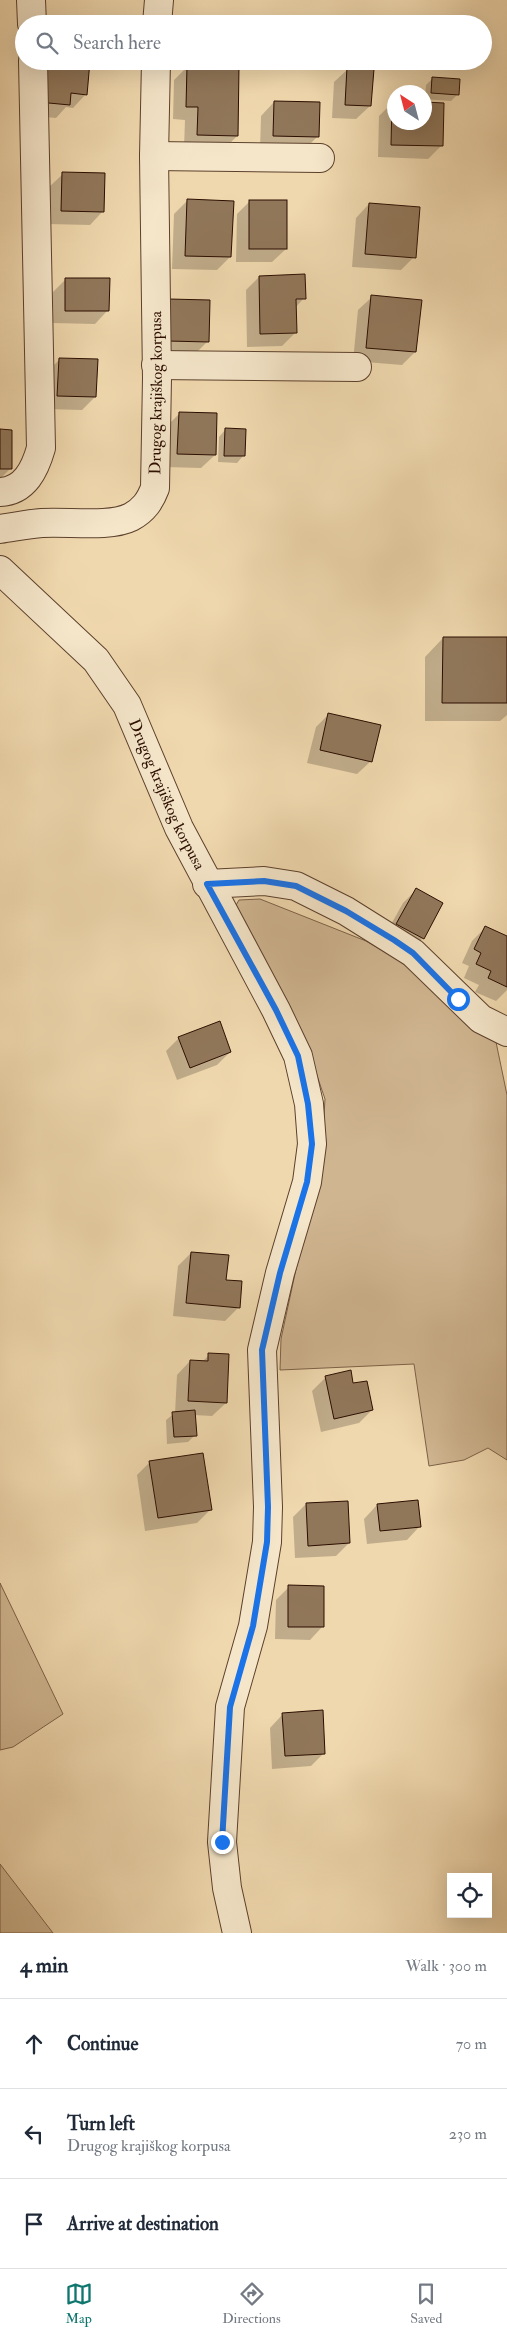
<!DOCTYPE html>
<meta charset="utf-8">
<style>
:root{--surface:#fff;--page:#f2f2f3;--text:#1f2937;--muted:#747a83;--line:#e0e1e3;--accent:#0f766e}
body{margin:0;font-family:"IM FELL Double Pica",serif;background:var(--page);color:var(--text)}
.controls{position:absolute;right:15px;bottom:15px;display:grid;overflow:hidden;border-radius:0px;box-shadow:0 5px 20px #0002}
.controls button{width:45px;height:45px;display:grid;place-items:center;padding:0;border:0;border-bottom:1px solid var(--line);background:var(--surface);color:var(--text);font:25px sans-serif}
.compass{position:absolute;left:387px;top:85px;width:45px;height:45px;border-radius:50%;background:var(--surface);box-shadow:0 5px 20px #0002;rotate:324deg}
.stop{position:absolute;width:15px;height:15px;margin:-11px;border:4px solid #1a73e8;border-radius:50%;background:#fff}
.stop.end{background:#1a73e8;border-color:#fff;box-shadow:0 1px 5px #0008}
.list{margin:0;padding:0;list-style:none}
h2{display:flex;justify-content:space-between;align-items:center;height:65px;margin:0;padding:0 20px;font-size:21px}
h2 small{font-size:16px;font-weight:400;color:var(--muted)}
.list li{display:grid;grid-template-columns:32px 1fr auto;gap:15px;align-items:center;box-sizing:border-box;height:90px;padding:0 20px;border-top:1px solid var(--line)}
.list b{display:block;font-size:19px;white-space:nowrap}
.list p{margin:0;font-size:16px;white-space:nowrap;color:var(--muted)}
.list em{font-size:16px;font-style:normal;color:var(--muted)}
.icon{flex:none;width:28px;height:28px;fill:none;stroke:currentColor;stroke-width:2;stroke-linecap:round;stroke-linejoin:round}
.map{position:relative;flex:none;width:507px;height:1933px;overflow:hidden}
.search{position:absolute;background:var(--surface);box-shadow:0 5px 20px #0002;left:15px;right:15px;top:15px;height:55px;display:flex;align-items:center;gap:12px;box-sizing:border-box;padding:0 18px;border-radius:28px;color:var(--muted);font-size:19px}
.sheet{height:335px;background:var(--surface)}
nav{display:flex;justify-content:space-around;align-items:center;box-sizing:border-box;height:70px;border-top:1px solid var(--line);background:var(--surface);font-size:14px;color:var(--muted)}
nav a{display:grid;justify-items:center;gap:2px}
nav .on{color:var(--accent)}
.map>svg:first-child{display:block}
.green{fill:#cfb590;stroke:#7d6148}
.shadow{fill:#0003}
.building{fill:#91775a;stroke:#2b0d00}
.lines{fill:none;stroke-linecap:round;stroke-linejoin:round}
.minor-casing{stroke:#5c402c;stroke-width:30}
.minor{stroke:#f5e6ca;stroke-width:28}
.route{stroke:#1a73e8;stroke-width:6}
.labels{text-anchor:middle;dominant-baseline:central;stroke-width:4;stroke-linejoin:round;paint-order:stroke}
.street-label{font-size:16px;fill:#2b0d00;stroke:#f5e6ca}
</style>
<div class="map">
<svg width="507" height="1933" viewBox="0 0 507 1933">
<rect width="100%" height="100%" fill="#f0d8ae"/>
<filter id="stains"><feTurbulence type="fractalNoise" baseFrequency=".004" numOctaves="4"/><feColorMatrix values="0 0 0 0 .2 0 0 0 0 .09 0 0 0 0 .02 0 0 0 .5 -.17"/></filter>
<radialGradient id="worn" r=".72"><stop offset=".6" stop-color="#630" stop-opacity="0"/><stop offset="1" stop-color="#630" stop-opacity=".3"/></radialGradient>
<g class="green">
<path d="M 260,899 L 366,941 L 399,960 L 428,985 L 450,1008 L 496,1042 L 507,1095 L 507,1460 L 488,1448 L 464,1460 L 429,1466 L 414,1364 L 280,1370 L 281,1339 L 322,1148 L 325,1099 L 313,1064 L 231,914 L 239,900 Z"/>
<path d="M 0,1583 L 63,1714 L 13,1747 L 0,1750 Z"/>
<path d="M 0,1864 L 53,1933 L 0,1933 Z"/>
</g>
<g class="shadow">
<path d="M 30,61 L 86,94 L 73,108 L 66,107 L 56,118 L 26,115 Z"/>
<path d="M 187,67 L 237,136 L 224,149 L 184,148 L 185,120 L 173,119 L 174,80 Z"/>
<path d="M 348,69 L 370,106 L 356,119 L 332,118 L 334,82 Z"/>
<path d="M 433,78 L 458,94 L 451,101 L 425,99 L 426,85 Z"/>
<path d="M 274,102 L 318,136 L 305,149 L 260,149 L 261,116 Z"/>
<path d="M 393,102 L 394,102 L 394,122 L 441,146 L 428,159 L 378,157 L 379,116 Z"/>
<path d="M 63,174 L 103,211 L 90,225 L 48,224 L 49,187 Z"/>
<path d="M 188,200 L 230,257 L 217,270 L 172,269 L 174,214 Z"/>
<path d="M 250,201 L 286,249 L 272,262 L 236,262 L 237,214 Z"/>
<path d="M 369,204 L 414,257 L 401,270 L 352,267 L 356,218 Z"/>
<path d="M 259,277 L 304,298 L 295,308 L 295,333 L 282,346 L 247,347 L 246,290 Z"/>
<path d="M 66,279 L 108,310 L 95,324 L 52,323 L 53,292 Z"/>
<path d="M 372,297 L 415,352 L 402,365 L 353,361 L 358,310 Z"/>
<path d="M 156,313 L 208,341 L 194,355 L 155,354 Z"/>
<path d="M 60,359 L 95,397 L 82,410 L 45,409 L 46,373 Z"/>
<path d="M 179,414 L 215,455 L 201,468 L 165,467 L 166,427 Z"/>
<path d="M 225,430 L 243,456 L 237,463 L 218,462 L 219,437 Z"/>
<path d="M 0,431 L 10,469 L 0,479 Z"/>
<path d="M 443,638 L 507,638 L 507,715 L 500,721 L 425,721 L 425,657 Z"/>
<path d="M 329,714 L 371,761 L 357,774 L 307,763 L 316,727 Z"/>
<path d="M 416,890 L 423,938 L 409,951 L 384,937 L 403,903 Z"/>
<path d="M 485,928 L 507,937 L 507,990 L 496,1001 L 475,992 L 479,985 L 464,978 L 469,966 L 462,963 L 472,941 Z"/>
<path d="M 179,1038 L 230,1052 L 217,1065 L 177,1080 L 166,1051 Z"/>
<path d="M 191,1253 L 225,1281 L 238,1308 L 225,1321 L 173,1316 L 178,1266 Z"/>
<path d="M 209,1355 L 226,1403 L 212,1416 L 194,1415 L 195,1435 L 188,1442 L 167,1444 L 166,1420 L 175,1413 L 177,1375 L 190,1361 L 202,1362 Z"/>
<path d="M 326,1377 L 352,1385 L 372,1410 L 359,1423 L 321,1432 L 312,1391 Z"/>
<path d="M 150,1462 L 210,1510 L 197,1523 L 145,1531 L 137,1475 Z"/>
<path d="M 306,1504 L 349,1543 L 336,1556 L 295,1558 L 293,1517 Z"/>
<path d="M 377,1505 L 420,1526 L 407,1540 L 367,1544 L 364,1519 Z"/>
<path d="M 289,1587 L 323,1626 L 310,1640 L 275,1639 L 276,1600 Z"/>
<path d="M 283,1714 L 324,1753 L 311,1766 L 272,1769 L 270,1728 Z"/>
</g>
<g class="building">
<path d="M 42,61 L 90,61 L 87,95 L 71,93 L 70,105 L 38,102 Z"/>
<path d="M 187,66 L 239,66 L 238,136 L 197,135 L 198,107 L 186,107 Z"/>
<path d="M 347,67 L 374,69 L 371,106 L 345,105 Z"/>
<path d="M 432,77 L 460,79 L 459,95 L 431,93 Z"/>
<path d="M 274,101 L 320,102 L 319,137 L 273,136 Z"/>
<path d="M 392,101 L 394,101 L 394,122 L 424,122 L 424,102 L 444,103 L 443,146 L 391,145 Z"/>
<path d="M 62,172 L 105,173 L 104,212 L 61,211 Z"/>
<path d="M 187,199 L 234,201 L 231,257 L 185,256 Z"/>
<rect x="249" y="200" width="38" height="49"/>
<path d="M 369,203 L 420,207 L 416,258 L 365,254 Z"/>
<path d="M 305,274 L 306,299 L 296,299 L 297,333 L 260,334 L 259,276 Z"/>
<path d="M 65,278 L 110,278 L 109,311 L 65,311 Z"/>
<path d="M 371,295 L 422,300 L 416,352 L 366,348 Z"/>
<path d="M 169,299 L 210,300 L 209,342 L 168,341 Z"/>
<path d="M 59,358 L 98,359 L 96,397 L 57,396 Z"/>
<path d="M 179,412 L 217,413 L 216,455 L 177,454 Z"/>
<path d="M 225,428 L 246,429 L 245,456 L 224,456 Z"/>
<path d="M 0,429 L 12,430 L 12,469 L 0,469 Z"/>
<path d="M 443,637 L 507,637 L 507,703 L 442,703 Z"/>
<path d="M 328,713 L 381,725 L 372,762 L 320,750 Z"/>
<path d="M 416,888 L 443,903 L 424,939 L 396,924 Z"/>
<path d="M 485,926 L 507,936 L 507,987 L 488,978 L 491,971 L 476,964 L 481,953 L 474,949 Z"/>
<path d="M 220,1021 L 231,1052 L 190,1068 L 178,1037 Z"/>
<path d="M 191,1252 L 229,1255 L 226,1280 L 242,1281 L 240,1308 L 186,1303 Z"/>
<path d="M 208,1353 L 229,1354 L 227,1403 L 188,1401 L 190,1360 L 208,1361 Z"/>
<path d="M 351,1370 L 353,1383 L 367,1381 L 373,1410 L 334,1419 L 325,1376 Z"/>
<path d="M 195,1410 L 197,1436 L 174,1437 L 172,1412 Z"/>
<path d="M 203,1453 L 212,1510 L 158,1518 L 149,1461 Z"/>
<path d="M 418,1500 L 421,1527 L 380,1531 L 377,1504 Z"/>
<path d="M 348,1501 L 350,1543 L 308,1546 L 306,1503 Z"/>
<path d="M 288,1585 L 324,1586 L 324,1627 L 288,1627 Z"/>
<path d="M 323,1710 L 325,1754 L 285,1756 L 282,1713 Z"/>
</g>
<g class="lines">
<defs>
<g id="minor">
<path d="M 31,0 L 32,24"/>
<path d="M 157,24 L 159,0"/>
<path d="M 154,156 L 320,158"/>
<path d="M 156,365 L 357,367"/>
<path d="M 0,492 C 25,491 35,469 41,448 L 33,61"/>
<path id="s1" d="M 0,529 C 14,527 28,524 42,523 C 67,521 109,528 131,517 C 144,510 150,501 155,488 L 157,378 L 154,156 L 156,61"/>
<path id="s2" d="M 0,570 L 96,660 L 127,705 L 179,828 L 276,1010 L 298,1056 L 309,1104 L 312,1144 L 307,1182 L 280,1273 L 262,1350 L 268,1507 L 267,1542 L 253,1626 L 230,1707 L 222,1842 L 227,1888 L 237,1933"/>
<path d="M 207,884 L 264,881 L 296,886 L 346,911 L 413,953 L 481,1019 L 507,1032"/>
</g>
</defs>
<use href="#minor" class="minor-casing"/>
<use href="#minor" class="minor"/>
</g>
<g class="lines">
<path class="route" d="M 222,1842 L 230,1707 L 253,1626 L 267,1542 L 268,1507 L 262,1350 L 280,1273 L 307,1182 L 312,1144 L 308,1104 L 298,1056 L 276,1010 L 207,884 L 264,881 L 296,886 L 346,911 L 394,940 L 413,953 L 458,999"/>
</g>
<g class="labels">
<g class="street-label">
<text stroke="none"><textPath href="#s1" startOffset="266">Drugog krajiškog korpusa</textPath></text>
<text stroke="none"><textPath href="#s2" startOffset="284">Drugog krajiškog korpusa</textPath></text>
</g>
</g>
<rect width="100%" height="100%" filter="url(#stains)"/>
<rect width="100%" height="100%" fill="url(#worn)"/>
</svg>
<div class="controls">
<button><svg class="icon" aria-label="locate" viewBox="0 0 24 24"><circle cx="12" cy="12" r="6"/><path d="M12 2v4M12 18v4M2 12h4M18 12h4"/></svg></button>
</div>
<svg class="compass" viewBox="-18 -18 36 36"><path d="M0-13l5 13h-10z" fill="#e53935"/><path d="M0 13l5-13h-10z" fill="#747a83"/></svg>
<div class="stop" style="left:458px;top:999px"></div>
<div class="stop end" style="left:222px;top:1842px"></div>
<div class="search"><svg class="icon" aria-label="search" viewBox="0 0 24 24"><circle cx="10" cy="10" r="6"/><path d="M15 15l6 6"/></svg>Search here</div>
</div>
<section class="sheet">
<h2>4 min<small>Walk · 300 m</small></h2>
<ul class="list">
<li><svg class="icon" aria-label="ahead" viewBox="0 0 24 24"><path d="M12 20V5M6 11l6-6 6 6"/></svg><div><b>Continue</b></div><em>70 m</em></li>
<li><svg class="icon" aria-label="left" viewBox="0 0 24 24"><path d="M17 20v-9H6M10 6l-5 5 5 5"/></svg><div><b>Turn left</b><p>Drugog krajiškog korpusa</p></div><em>230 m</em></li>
<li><svg class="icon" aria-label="arrive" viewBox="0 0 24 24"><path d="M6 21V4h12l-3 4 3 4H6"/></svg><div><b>Arrive at destination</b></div></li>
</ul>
</section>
<nav>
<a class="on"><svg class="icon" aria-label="map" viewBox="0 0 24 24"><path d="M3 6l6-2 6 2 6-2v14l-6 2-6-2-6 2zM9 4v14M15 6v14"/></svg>Map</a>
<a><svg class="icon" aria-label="directions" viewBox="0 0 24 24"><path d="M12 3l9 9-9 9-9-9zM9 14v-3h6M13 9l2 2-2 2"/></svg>Directions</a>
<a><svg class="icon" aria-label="saved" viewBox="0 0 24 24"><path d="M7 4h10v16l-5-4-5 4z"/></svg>Saved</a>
</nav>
